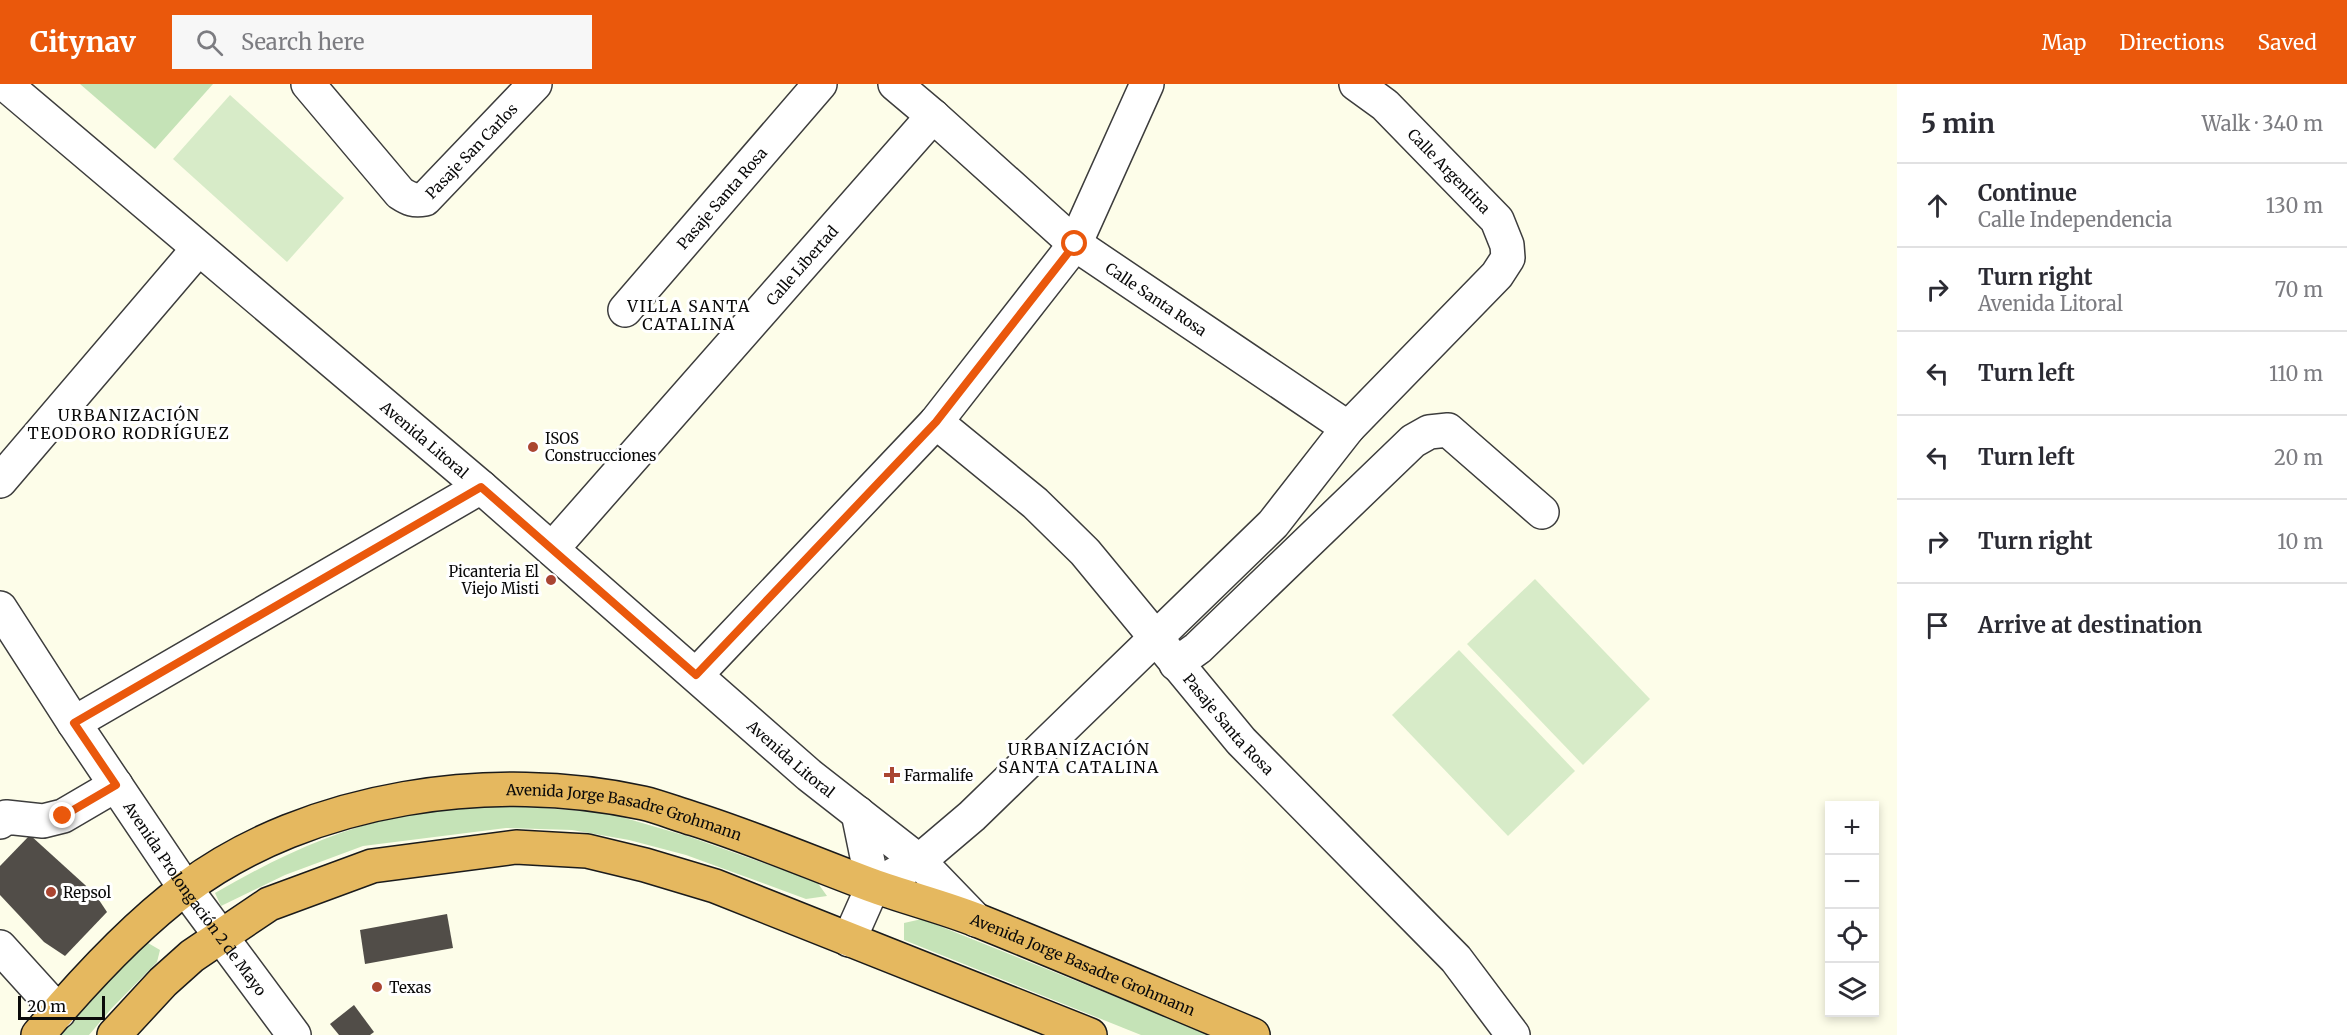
<!DOCTYPE html>
<meta charset="utf-8">
<style>
:root{--surface:#fff;--page:#f7f7f7;--text:#2b2b33;--muted:#7c7c81;--line:#e1e1e2;--accent:#ea580c}
body{margin:0;font-family:Merriweather,serif;background:var(--page);color:var(--text)}
.controls{position:absolute;right:18px;bottom:18px;display:grid;overflow:hidden;border-radius:0px;box-shadow:0 3px 9px #0003}
.controls button{width:54px;height:54px;display:grid;place-items:center;padding:0;border:0;border-bottom:2px solid var(--line);background:var(--surface);color:var(--text);font:30px sans-serif}
.scale{position:absolute;left:18px;bottom:15px;width:87px;box-sizing:border-box;padding-left:6px;border:3px solid #0a0a0a;border-top:0;font-size:16px;line-height:21px;white-space:nowrap;color:#0a0a0a;-webkit-text-stroke:4px #fff;paint-order:stroke}
.stop{position:absolute;width:18px;height:18px;margin:-14px;border:4px solid #ea580c;border-radius:50%;background:#fff}
.stop.end{background:#ea580c;border-color:#fff;box-shadow:0 2px 6px #0008}
.list{margin:0;padding:0;list-style:none}
h2{display:flex;justify-content:space-between;align-items:center;height:78px;margin:0;padding:0 24px;font-size:26px}
h2 small{font-size:20px;font-weight:400;color:var(--muted)}
.list li{display:grid;grid-template-columns:39px 1fr auto;gap:18px;align-items:center;box-sizing:border-box;height:84px;padding:0 24px;border-top:2px solid var(--line)}
.list b{display:block;font-size:22px;white-space:nowrap}
.list p{margin:0;font-size:20px;white-space:nowrap;color:var(--muted)}
.list em{font-size:20px;font-style:normal;color:var(--muted)}
.icon{flex:none;width:33px;height:33px;fill:none;stroke:currentColor;stroke-width:2;stroke-linecap:round;stroke-linejoin:round}
.map{position:relative;flex:none;width:1897px;height:951px;overflow:hidden}
header{display:flex;align-items:center;gap:36px;box-sizing:border-box;height:84px;padding:0 30px;background:var(--accent);color:#fff}
header strong{font-size:28px}
nav{display:flex;gap:33px;margin-inline-start:auto;font-size:21px}
.search{width:420px;height:54px;background:var(--page);display:flex;align-items:center;gap:15px;box-sizing:border-box;padding:0 21px;border-radius:0px;color:var(--muted);font-size:22px}
main{display:flex}
aside{flex:1;background:var(--surface)}
.map>svg:first-child{display:block}
.green{fill:#c5e3b7}
.pitch{fill:#d7ebc8}
.building{fill:#514d48}
.lines{fill:none;stroke-linecap:round;stroke-linejoin:round}
.minor-casing{stroke:#3d3d3d;stroke-width:36}
.highway-casing{stroke:#1b1b1b;stroke-width:36}
.minor{stroke:#fff;stroke-width:33}
.highway{stroke:#e5b85f;stroke-width:33}
.route{stroke:#ea580c;stroke-width:8}
.poi-dot{fill:#aa4531;stroke:#fff;stroke-width:2}
.labels{text-anchor:middle;dominant-baseline:central;stroke-width:6;stroke-linejoin:round;paint-order:stroke}
.street-label{font-size:15px;fill:#0a0a0a;stroke:#fff}
.poi-label{font-size:15px;fill:#0a0a0a;stroke:#fff;text-anchor:start}
.neighbourhood-label{font-size:16px;letter-spacing:1.5px;fill:#0a0a0a;stroke:#fff}
</style>
<header>
<strong>Citynav</strong>
<div class="search"><svg class="icon" aria-label="search" viewBox="0 0 24 24"><circle cx="10" cy="10" r="6"/><path d="M15 15l6 6"/></svg>Search here</div>
<nav><a>Map</a><a>Directions</a><a>Saved</a></nav>
</header>
<main>
<div class="map">
<svg width="1897" height="951" viewBox="0 0 1897 951">
<rect width="100%" height="100%" fill="#fdfde9"/>
<g class="green">
<path d="M 80,0 L 213,0 L 155,65 Z"/>
<path d="M 468,723 L 529,723 L 608,729 L 690,753 L 817,798 L 827,812 L 806,815 L 686,771 L 629,756 L 572,746 L 506,744 L 363,762 L 285,791 L 221,822 L 215,809 C 272,776 333,746 399,733 C 421,728 445,726 468,723 Z"/>
<path d="M 922,835 L 1211,951 L 1141,951 L 904,856 L 904,839 Z"/>
<path d="M 148,859 L 160,866 L 157,878 L 111,925 L 89,951 L 58,951 L 127,874 Z"/>
</g>
<g class="pitch">
<path d="M 230,11 L 344,114 L 287,178 L 173,75 Z"/>
<path d="M 1535,495 L 1650,615 L 1583,681 L 1467,560 Z"/>
<path d="M 1459,566 L 1575,687 L 1508,752 L 1392,631 Z"/>
</g>
<g class="building">
<path d="M 30,751 L 95,810 L 107,828 L 65,872 L 44,858 L 0,811 L 0,782 Z"/>
<path d="M 447,830 L 453,864 L 365,880 L 360,846 Z"/>
<path d="M 354,921 L 374,948 L 370,951 L 339,951 L 330,940 Z"/>
</g>
<g class="lines">
<defs>
<g id="minor">
<path id="s1" d="M 5,0 L 481,403 L 809,691 L 919,777 L 976,836"/>
<path id="s2" d="M 308,0 L 400,109 C 409,115 414,117 425,115 L 535,0"/>
<path id="s3" d="M 895,0 L 933,32 L 1075,160 L 1348,344"/>
<path id="s4" d="M 625,226 L 820,0"/>
<path id="s5" d="M 936,338 L 1035,419 L 1085,468 L 1241,657 L 1456,875 L 1513,951"/>
<path d="M 0,397 L 198,165"/>
<path id="s6" d="M 552,465 L 933,32"/>
<path id="s7" d="M 0,524 L 74,639 L 185,804 L 294,951"/>
<path d="M 1176,580 L 1198,564 L 1413,357 L 1429,348 L 1448,346 L 1542,428"/>
<path d="M 696,591 L 936,338 L 1075,160 L 1147,0"/>
<path d="M 74,639 L 481,403"/>
<path d="M 0,738 L 6,733 L 43,737 L 63,732 L 116,701"/>
<path d="M 873,802 L 919,777 L 972,732 L 1273,440 L 1348,344 L 1497,191 L 1508,174 L 1507,161 L 1497,136 L 1385,21 L 1356,0"/>
<path d="M 849,856 L 873,802 L 858,729"/>
<path d="M 0,863 L 59,928"/>
</g>
<g id="highway">
<path id="s8" d="M 38,951 C 81,900 132,844 186,804 C 309,712 494,686 643,719 C 660,723 677,730 694,735 C 754,754 812,779 871,801 C 907,814 944,823 979,837 C 1071,874 1162,913 1253,951"/>
<path d="M 114,951 L 163,898 L 192,872 L 269,820 L 372,782 L 516,763 L 587,767 L 645,781 L 715,802 L 1090,951"/>
</g>
</defs>
<use href="#minor" class="minor-casing"/>
<use href="#highway" class="highway-casing"/>
<use href="#minor" class="minor"/>
<use href="#highway" class="highway"/>
</g>
<g class="lines">
<path class="route" d="M 63,732 L 116,701 L 74,639 L 481,403 L 696,591 L 936,338 L 1075,160"/>
</g>
<g class="poi-dot">
<circle cx="533" cy="363" r="6"/>
<circle cx="551" cy="496" r="6"/>
<path d="M889 682h6v6h6v6h-6v6h-6v-6h-6v-6h6z"/>
<circle cx="51" cy="808" r="6"/>
<circle cx="377" cy="903" r="6"/>
</g>
<g class="labels">
<g class="street-label">
<text stroke="none"><textPath href="#s2" startOffset="236">Pasaje San Carlos</textPath></text>
<text transform="translate(1449 87) rotate(46)">Calle Argentina</text>
<text stroke="none"><textPath href="#s4" startOffset="148">Pasaje Santa Rosa</textPath></text>
<text stroke="none"><textPath href="#s6" startOffset="378">Calle Libertad</textPath></text>
<text stroke="none"><textPath href="#s3" startOffset="339">Calle Santa Rosa</textPath></text>
<text stroke="none"><textPath href="#s1" startOffset="550">Avenida Litoral</textPath></text>
<text stroke="none"><textPath href="#s5" startOffset="422">Pasaje Santa Rosa</textPath></text>
<text stroke="none"><textPath href="#s1" startOffset="1036">Avenida Litoral</textPath></text>
<text stroke="none"><textPath href="#s8" startOffset="670">Avenida Jorge Basadre Grohmann</textPath></text>
<text stroke="none"><textPath href="#s7" startOffset="350">Avenida Prolongación 2 de Mayo</textPath></text>
<text stroke="none"><textPath href="#s8" startOffset="1156">Avenida Jorge Basadre Grohmann</textPath></text>
</g>
<g class="poi-label">
<text x="545" y="354">ISOS<tspan x="545" dy="17">Construcciones</tspan></text>
<text x="539" y="487" text-anchor="end">Picanteria El<tspan x="539" dy="17">Viejo Misti</tspan></text>
<text x="904" y="691">Farmalife</text>
<text x="63" y="808">Repsol</text>
<text x="389" y="903">Texas</text>
</g>
<g class="neighbourhood-label">
<text x="689" y="222">VILLA SANTA<tspan x="689" dy="18">CATALINA</tspan></text>
<text x="129" y="331">URBANIZACIÓN<tspan x="129" dy="18">TEODORO RODRÍGUEZ</tspan></text>
<text x="1079" y="665">URBANIZACIÓN<tspan x="1079" dy="18">SANTA CATALINA</tspan></text>
</g>
</g>
</svg>
<div class="controls">
<button>+</button>
<button>−</button>
<button><svg class="icon" aria-label="locate" viewBox="0 0 24 24"><circle cx="12" cy="12" r="6"/><path d="M12 2v4M12 18v4M2 12h4M18 12h4"/></svg></button>
<button><svg class="icon" aria-label="layers" viewBox="0 0 24 24"><path d="M12 4l9 5-9 5-9-5zM3 14l9 5 9-5"/></svg></button>
</div>
<div class="scale">20 m</div>
<div class="stop" style="left:1075px;top:160px"></div>
<div class="stop end" style="left:63px;top:732px"></div>
</div>
<aside>
<h2>5 min<small>Walk · 340 m</small></h2>
<ul class="list">
<li><svg class="icon" aria-label="ahead" viewBox="0 0 24 24"><path d="M12 20V5M6 11l6-6 6 6"/></svg><div><b>Continue</b><p>Calle Independencia</p></div><em>130 m</em></li>
<li><svg class="icon" aria-label="right" viewBox="0 0 24 24"><path d="M7 20v-9h11M14 6l5 5-5 5"/></svg><div><b>Turn right</b><p>Avenida Litoral</p></div><em>70 m</em></li>
<li><svg class="icon" aria-label="left" viewBox="0 0 24 24"><path d="M17 20v-9H6M10 6l-5 5 5 5"/></svg><div><b>Turn left</b></div><em>110 m</em></li>
<li><svg class="icon" aria-label="left" viewBox="0 0 24 24"><path d="M17 20v-9H6M10 6l-5 5 5 5"/></svg><div><b>Turn left</b></div><em>20 m</em></li>
<li><svg class="icon" aria-label="right" viewBox="0 0 24 24"><path d="M7 20v-9h11M14 6l5 5-5 5"/></svg><div><b>Turn right</b></div><em>10 m</em></li>
<li><svg class="icon" aria-label="arrive" viewBox="0 0 24 24"><path d="M6 21V4h12l-3 4 3 4H6"/></svg><div><b>Arrive at destination</b></div></li>
</ul>
</aside>
</main>
